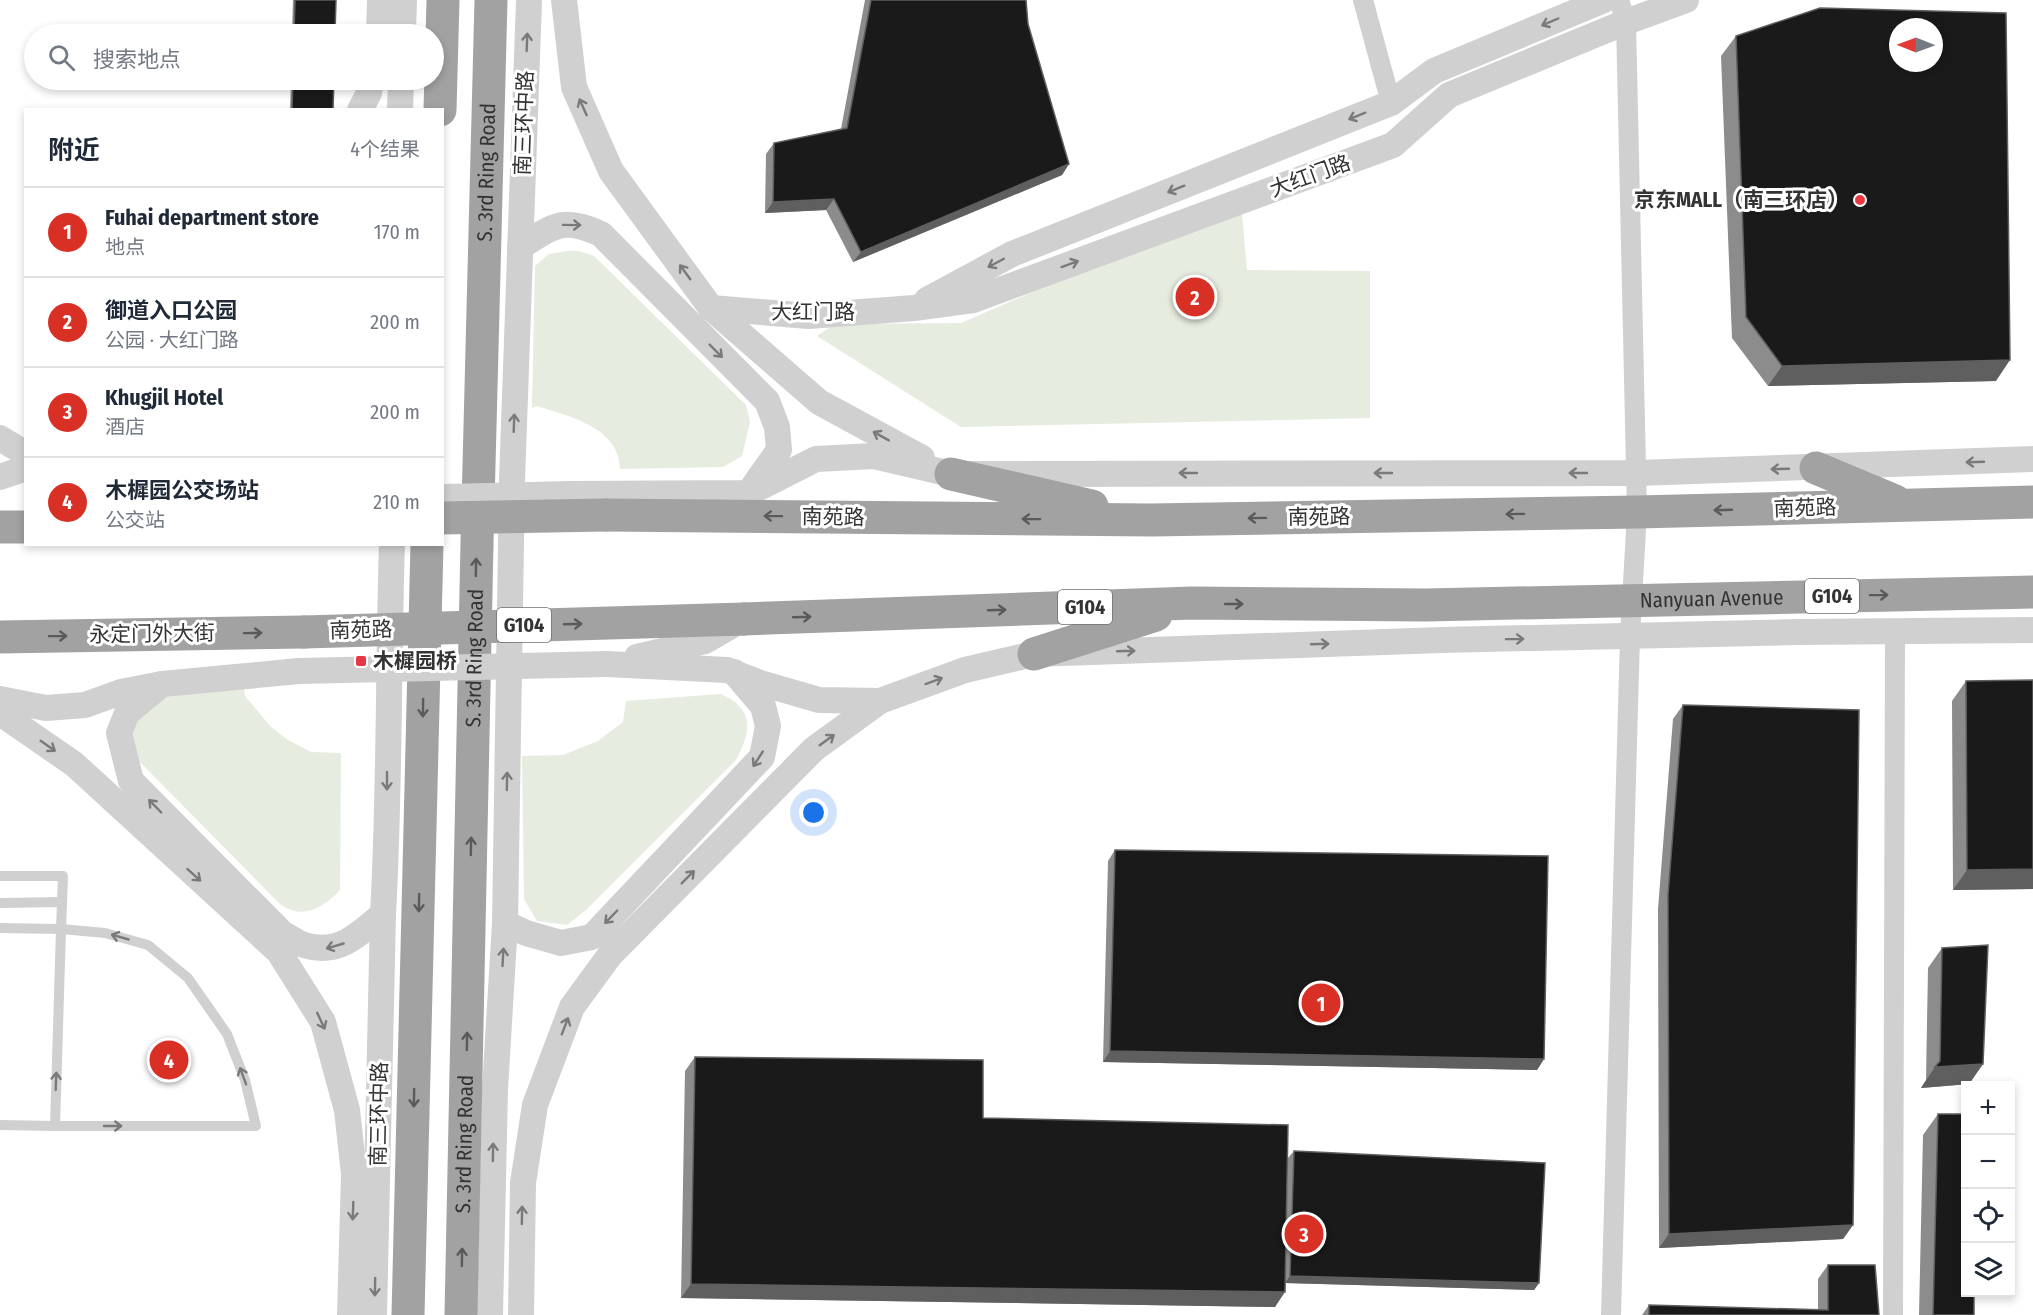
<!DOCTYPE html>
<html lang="zh">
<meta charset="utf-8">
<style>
:root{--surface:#fff;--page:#f2f2f3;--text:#1f2937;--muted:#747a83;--line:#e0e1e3;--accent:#d93025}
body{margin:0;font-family:"Fira Sans Condensed","Noto Sans SC",sans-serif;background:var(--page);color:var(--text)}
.controls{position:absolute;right:18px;bottom:18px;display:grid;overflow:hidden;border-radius:0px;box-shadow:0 3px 9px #0003}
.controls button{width:54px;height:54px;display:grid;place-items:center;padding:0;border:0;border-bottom:2px solid var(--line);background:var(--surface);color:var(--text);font:30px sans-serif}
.compass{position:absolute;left:1889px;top:18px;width:54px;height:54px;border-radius:50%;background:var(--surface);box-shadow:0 3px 9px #0003;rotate:271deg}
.you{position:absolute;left:814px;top:813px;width:21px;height:21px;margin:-15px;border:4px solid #fff;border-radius:50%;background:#1a73e8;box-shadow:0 0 0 9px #1a73e833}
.badge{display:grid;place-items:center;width:39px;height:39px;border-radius:50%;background:var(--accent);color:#fff;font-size:20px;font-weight:700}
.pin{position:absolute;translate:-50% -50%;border:3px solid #fff;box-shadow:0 2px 6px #0006}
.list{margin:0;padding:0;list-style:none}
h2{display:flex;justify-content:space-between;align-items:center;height:78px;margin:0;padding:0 24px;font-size:26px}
h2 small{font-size:20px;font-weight:400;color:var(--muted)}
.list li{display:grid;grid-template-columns:39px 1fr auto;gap:18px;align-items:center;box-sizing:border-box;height:90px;padding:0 24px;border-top:2px solid var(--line)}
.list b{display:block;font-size:22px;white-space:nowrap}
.list p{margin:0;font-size:20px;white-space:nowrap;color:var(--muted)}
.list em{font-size:20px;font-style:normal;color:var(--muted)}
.icon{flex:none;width:33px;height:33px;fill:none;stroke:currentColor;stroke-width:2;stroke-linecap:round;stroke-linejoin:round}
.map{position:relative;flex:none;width:2033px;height:1315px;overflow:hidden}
.search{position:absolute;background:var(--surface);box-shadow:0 3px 9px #0003;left:24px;top:24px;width:420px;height:66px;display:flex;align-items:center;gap:15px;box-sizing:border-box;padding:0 21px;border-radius:33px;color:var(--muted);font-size:22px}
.panel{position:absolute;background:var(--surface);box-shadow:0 3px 9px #0003;left:24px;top:108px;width:420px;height:438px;border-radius:0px}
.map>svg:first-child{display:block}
.green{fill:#e6ecdf}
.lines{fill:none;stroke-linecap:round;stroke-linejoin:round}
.service{stroke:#d0d0d0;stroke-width:10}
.minor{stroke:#d0d0d0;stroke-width:20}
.tertiary{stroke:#d0d0d0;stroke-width:26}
.trunk{stroke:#a2a2a2;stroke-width:33}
.tertiary-bridge{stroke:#d0d0d0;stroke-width:26}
.trunk-bridge{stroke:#a2a2a2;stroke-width:33}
.wall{fill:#8c8c8c}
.shaded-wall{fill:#5f5f5f}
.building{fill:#1a1a1a;stroke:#5f5f5f;stroke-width:1.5;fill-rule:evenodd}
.oneway{stroke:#7a7a7a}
.oneway2{stroke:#5a5a5a}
.poi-dot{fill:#e63946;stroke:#fff;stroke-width:2}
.labels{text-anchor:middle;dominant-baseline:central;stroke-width:6;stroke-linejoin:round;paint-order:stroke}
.shield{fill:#fff;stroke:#707070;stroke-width:1.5}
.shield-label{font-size:20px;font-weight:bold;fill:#333}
.street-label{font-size:21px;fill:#333;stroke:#fff}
.poi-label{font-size:21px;font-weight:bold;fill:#333;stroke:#fff;text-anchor:end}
</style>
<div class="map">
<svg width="2033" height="1315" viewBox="0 0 2033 1315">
<rect width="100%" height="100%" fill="#fff"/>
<g class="green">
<path d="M 1241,202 L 1247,270 L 1370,271 L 1370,418 L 961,427 L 817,336 L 835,324 L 961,323 Z"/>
<path d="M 567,251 L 579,251 L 594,256 L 746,405 L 750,422 L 742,456 L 723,467 L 620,469 C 619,427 571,417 537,406 L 532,408 L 535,266 L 549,254 Z"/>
<path d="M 243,683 L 245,696 L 271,727 L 288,740 L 311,752 L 341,753 L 340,890 C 329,902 313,915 294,911 C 290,910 285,907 281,905 L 134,756 L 127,713 L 149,685 Z"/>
<path d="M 721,694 C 726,697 734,700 738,705 C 755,721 745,742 736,760 L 586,910 L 567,925 L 537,921 L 524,899 L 522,756 L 563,755 L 598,741 L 623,722 L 626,701 Z"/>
</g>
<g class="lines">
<g class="service">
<path d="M 0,876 L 63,876 L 61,929 L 0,928"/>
<path d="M 0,903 L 62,902"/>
<path d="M 0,1125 L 55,1126 L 61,929 L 105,933 L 148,945 L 188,978 L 227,1034 L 245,1080 L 256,1126 L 55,1126"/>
</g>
<g class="minor">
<path d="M 1363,0 L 1391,103"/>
<path d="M 1611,1315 L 1630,636 L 1637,512 L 1626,22 L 1619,0"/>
<path d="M 1893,1315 L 1895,631"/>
</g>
<g class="tertiary">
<path d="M 564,0 L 574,87 L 611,171 L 711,308 L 819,402 L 922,458"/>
<path d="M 379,34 L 380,0"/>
<path d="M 403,34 L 404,0"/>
<path d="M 360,110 L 369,93 L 371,80"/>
<path d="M 400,110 L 401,80"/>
<path d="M 520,247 C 554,226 562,216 601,234 L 767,401 L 777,427 L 779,450 L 750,491"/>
<path d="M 927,300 L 1012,254 L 1391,103 L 1434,71 L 1604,0"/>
<path d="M 711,308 L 809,316 L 914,308 L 973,300 L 1393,145 L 1449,95 L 1626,22 L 1686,0"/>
<path d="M 0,438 L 26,454"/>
<path d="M 0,477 L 26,468"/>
<path d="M 570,494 L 749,493 L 816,459 L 874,456 L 951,474 L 1637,473 L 2033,459"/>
<path d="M 637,657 L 705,641 L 743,619"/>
<path d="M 607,664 L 727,670 L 760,683 L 819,700 L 880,701"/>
<path d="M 162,684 L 127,713 L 119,733 L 131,781 L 283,934 C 290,937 297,943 304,945 C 339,956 359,934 383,914"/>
<path d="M 0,699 L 46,708 L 85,705 L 121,692 L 162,684 L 299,671"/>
<path d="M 0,713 L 74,764 L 279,952 L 323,1022 L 347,1110 L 354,1174 L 350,1315"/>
<path d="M 505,923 L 526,933 L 561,943 L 592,937 L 762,757 L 768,726 L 763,706 L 734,672"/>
<path d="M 374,1315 L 383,914 C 390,791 388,667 392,544"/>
<path d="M 490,1315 L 495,1089 L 505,923 L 512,481 L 529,0"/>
<path d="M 521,1315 L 523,1183 L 535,1105 L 572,1007 L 610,955 L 814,749 L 880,701 L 965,670 L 1034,654 L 1442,640 L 1798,632 L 2033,630"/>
</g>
<g class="trunk">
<path d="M 440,110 L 443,0"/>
<path d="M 1816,468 L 1895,501"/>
<path d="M 951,474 L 1092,506"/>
<path d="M 606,515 L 1152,520 L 1637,512 L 2033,502"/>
<path d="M 0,527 L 26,527"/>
<path id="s1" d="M 744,619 L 1192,603 L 1426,605 L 2033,592"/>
<path d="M 0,637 L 304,632"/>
<path d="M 1034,654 L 1156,615"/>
<path d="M 408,1315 L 427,544"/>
<path id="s2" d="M 461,1315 L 477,543 L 491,0"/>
</g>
<g class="tertiary-bridge">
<path d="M 442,497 L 570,494"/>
<path d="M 299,671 L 607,664"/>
</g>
<g class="trunk-bridge">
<path d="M 442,518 L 606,515"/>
<path d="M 304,632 L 744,619"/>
</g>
</g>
<g class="wall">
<path d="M 293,0 L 336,0 L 335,34 L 292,34 Z"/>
<path d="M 865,0 L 1026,0 L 1028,24 L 1069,164 L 1062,175 L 853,262 L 826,210 L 765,213 L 766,154 L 774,143 L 841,129 Z"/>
<path d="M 1736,36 L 1996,381 L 1768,386 L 1732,338 L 1721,56 Z"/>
<path d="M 291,80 L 334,80 L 333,110 L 290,110 Z"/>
<path d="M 1966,681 L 2033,889 L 1953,890 L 1952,701 Z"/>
<path d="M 1683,705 L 1853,1225 L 1843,1239 L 1659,1248 L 1658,909 L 1673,719 Z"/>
<path d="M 1115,850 L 1544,1059 L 1537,1070 L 1103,1062 L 1108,861 Z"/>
<path d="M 1942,948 L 1983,1064 L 1969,1084 L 1921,1088 L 1926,1080 L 1928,968 Z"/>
<path d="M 695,1057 L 983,1118 L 1285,1266 L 1288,1158 L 1294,1151 L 1539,1283 L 1534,1290 L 1285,1283 L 1275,1307 L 681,1298 L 685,1071 Z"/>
<path d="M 1938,1114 L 1974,1315 L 1919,1315 L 1923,1135 Z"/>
<path d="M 1828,1265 L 1879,1315 L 1642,1315 L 1649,1305 L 1818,1310 L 1818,1279 Z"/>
</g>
<g class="shaded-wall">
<path d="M 1069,164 L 1062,175 L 853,262 L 861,252 Z"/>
<path d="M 834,199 L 826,210 L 765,213 L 773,202 Z"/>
<path d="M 2010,360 L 1996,381 L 1768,386 L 1782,366 Z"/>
<path d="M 2033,869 L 2033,889 L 1953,890 L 1967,870 Z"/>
<path d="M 1110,1051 L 1544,1059 L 1537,1070 L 1103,1062 Z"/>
<path d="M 1983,1064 L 1969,1084 L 1921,1088 L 1935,1067 Z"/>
<path d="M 1853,1225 L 1843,1239 L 1659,1248 L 1669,1234 Z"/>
<path d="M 1290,1276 L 1539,1283 L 1534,1290 L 1285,1283 Z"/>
<path d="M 691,1284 L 1285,1292 L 1275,1307 L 681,1298 Z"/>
</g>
<g class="building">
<path d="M 295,0 L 336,0 L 335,34 L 294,34 Z"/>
<path d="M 871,0 L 1026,0 L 1028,24 L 1069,164 L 861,252 L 834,199 L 773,202 L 774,143 L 847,128 Z"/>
<path d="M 1820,8 L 2006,13 L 2010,360 L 1782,366 L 1746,317 L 1736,36 ZM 1898,27 L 1934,27 L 1934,63 L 1898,63 Z"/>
<path d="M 293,80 L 334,80 L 333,110 L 292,110 Z"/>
<path d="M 2033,680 L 2033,869 L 1967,870 L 1966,681 Z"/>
<path d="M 1683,705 L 1859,710 L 1853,1225 L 1669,1234 L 1668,895 Z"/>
<path d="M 1115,850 L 1548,856 L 1544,1059 L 1110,1051 Z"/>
<path d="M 1988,945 L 1983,1064 L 1935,1067 L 1940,1061 L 1942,948 Z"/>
<path d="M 695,1057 L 983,1060 L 983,1118 L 1288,1125 L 1285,1292 L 691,1284 Z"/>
<path d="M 1938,1114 L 1965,1114 L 1965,1293 L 1974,1293 L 1974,1315 L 1933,1315 Z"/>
<path d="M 1294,1151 L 1545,1163 L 1539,1283 L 1290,1276 Z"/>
<path d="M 1828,1265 L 1875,1265 L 1879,1315 L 1649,1315 L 1649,1305 L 1828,1310 Z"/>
</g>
<defs><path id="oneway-shaft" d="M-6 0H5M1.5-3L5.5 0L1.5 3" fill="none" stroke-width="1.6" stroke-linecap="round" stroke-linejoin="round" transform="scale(1.5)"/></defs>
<g class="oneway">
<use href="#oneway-shaft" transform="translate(1550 22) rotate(157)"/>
<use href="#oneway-shaft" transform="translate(527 42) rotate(-88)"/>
<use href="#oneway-shaft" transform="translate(583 107) rotate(-114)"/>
<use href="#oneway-shaft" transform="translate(1357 116) rotate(158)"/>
<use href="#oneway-shaft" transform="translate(1176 189) rotate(158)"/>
<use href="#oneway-shaft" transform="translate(572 225) rotate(1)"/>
<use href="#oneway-shaft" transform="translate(996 263) rotate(152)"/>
<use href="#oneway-shaft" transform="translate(1070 264) rotate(-20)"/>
<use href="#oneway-shaft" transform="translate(685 272) rotate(-126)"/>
<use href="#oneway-shaft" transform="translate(716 351) rotate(45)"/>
<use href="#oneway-shaft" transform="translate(514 423) rotate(-88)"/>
<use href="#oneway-shaft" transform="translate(881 436) rotate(-151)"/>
<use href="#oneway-shaft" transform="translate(1975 462) rotate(178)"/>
<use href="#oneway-shaft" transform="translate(1780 469) rotate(178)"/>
<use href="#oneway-shaft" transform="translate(1188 473) rotate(180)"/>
<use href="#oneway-shaft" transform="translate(1383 473) rotate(180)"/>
<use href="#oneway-shaft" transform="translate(1578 473) rotate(180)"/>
<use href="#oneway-shaft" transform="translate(1515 639) rotate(-1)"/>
<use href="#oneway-shaft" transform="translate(1320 644) rotate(-2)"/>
<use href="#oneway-shaft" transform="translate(1126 651) rotate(-2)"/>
<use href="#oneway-shaft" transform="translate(934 681) rotate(-20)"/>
<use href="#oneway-shaft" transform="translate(827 740) rotate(-36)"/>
<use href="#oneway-shaft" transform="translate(48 746) rotate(35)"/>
<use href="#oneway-shaft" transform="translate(758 759) rotate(123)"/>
<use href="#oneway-shaft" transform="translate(387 781) rotate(90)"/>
<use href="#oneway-shaft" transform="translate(507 781) rotate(-89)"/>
<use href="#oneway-shaft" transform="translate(155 806) rotate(-134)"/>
<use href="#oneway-shaft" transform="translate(194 875) rotate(42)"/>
<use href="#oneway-shaft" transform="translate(688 877) rotate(-45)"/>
<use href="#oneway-shaft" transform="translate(611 917) rotate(134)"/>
<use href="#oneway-shaft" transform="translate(120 937) rotate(-164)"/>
<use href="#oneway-shaft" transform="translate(335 946) rotate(164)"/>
<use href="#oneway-shaft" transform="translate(503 957) rotate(-87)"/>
<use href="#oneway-shaft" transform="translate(321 1021) rotate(65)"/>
<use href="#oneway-shaft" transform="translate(565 1026) rotate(-69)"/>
<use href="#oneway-shaft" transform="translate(243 1076) rotate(-110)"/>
<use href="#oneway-shaft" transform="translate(56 1081) rotate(-88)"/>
<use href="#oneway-shaft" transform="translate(113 1126)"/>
<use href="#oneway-shaft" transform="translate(493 1152) rotate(-89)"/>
<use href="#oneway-shaft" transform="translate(353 1211) rotate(92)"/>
<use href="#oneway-shaft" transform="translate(522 1215) rotate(-89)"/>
<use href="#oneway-shaft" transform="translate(375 1287) rotate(91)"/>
</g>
<g class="oneway2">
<use href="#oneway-shaft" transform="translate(1723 510) rotate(178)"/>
<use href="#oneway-shaft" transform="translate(1515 514) rotate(179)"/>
<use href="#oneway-shaft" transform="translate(773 516) rotate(-179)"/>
<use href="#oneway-shaft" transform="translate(1257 518) rotate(179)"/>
<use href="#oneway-shaft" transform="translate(1031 519) rotate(-179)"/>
<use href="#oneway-shaft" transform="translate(476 567) rotate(-89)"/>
<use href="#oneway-shaft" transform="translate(1879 595) rotate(-1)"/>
<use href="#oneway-shaft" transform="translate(1234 604)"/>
<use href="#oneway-shaft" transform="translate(997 610) rotate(-2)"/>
<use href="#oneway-shaft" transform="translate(802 617) rotate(-2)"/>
<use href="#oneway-shaft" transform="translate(573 624) rotate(-2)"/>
<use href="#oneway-shaft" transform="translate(253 633) rotate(-1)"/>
<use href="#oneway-shaft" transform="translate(58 636) rotate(-1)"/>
<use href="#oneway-shaft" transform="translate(423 708) rotate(91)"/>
<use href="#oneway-shaft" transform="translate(471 846) rotate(-89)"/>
<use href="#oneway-shaft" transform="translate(419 903) rotate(91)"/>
<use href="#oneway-shaft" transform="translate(467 1041) rotate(-89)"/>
<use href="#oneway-shaft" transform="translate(414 1098) rotate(91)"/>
<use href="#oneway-shaft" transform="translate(462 1257) rotate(-89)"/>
</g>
<g class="poi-dot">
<circle cx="1860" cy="200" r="6"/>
<rect x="355" y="655" width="12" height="12" rx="3"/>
</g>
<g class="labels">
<g class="shield">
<rect x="1805" y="579" width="54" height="34" rx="4.5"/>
<rect x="1058" y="590" width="54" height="34" rx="4.5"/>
<rect x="497" y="608" width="54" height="34" rx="4.5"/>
</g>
<g class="shield-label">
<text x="1832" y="596">G104</text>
<text x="1085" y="607">G104</text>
<text x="524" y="625">G104</text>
</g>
<g class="street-label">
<text transform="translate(524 123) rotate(-88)">南三环中路</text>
<text stroke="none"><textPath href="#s2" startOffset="1143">S. 3rd Ring Road</textPath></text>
<text transform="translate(1310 176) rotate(-20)">大红门路</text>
<text x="813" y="312">大红门路</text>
<text transform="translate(1805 508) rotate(-2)">南苑路</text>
<text transform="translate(833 517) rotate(1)">南苑路</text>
<text transform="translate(1319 517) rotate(-1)">南苑路</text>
<text stroke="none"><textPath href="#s1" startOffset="968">Nanyuan Avenue</textPath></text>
<text transform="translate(361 630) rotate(-2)">南苑路</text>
<text transform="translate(152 634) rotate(-1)">永定门外大街</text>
<text stroke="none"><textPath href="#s2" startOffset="657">S. 3rd Ring Road</textPath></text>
<text transform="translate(379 1114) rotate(-89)">南三环中路</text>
<text stroke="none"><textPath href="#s2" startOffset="171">S. 3rd Ring Road</textPath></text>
</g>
<g class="poi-label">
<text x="1848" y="200">京东MALL（南三环店）</text>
<text x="373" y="661" text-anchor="start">木樨园桥</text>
</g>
</g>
</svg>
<div class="controls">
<button>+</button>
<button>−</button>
<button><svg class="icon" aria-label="locate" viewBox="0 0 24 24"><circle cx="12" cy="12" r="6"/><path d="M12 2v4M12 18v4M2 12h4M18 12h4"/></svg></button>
<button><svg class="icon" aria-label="layers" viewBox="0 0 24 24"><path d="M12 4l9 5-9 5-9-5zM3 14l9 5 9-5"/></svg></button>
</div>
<svg class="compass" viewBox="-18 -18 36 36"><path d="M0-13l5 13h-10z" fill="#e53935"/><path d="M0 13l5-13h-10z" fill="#747a83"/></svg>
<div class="you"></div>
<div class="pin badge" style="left:1321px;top:1003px">1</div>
<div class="pin badge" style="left:1195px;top:297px">2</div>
<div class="pin badge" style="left:1304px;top:1234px">3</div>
<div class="pin badge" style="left:169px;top:1060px">4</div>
<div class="search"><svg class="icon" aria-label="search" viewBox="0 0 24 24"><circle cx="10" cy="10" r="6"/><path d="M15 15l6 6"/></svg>搜索地点</div>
<section class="panel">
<h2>附近<small>4个结果</small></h2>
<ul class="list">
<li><span class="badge">1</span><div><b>Fuhai department store</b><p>地点</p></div><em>170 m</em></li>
<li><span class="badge">2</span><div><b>御道入口公园</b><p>公园 · 大红门路</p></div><em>200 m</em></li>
<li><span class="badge">3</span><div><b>Khugjil Hotel</b><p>酒店</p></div><em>200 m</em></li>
<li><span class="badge">4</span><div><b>木樨园公交场站</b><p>公交站</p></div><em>210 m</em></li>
</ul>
</section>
</div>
